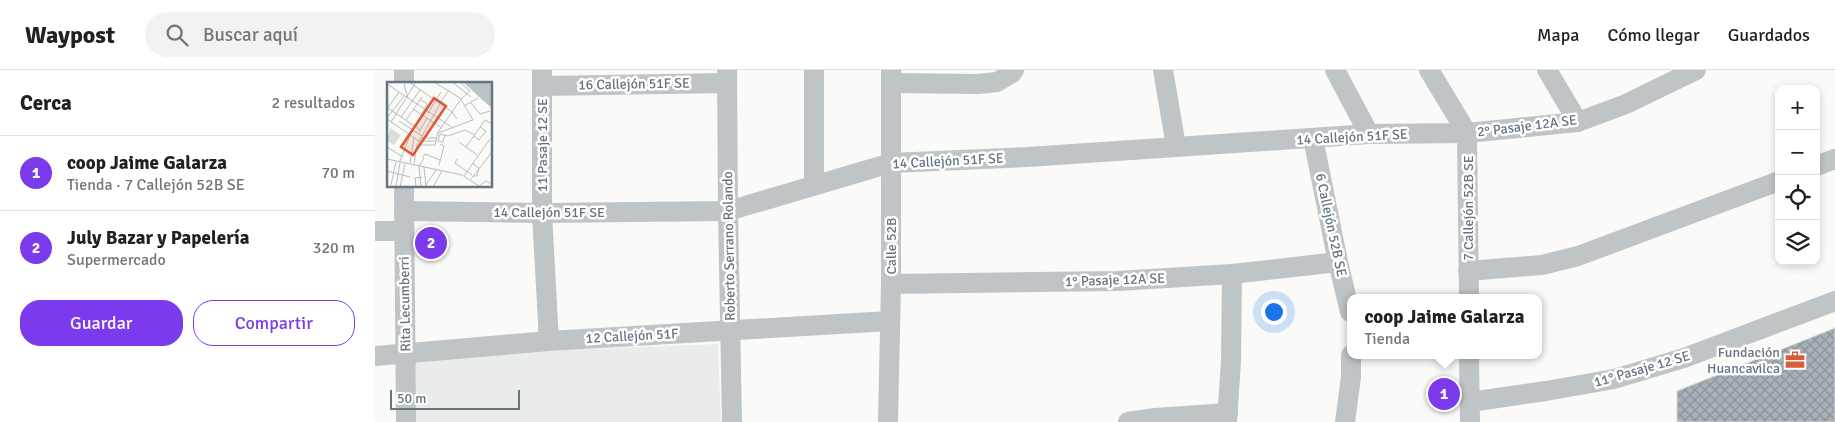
<!DOCTYPE html>
<html lang="es">
<meta charset="utf-8">
<style>
:root{--surface:#fff;--page:#f2f2f2;--text:#202124;--muted:#757577;--line:#e0e0e0;--accent:#7c3aed}
body{margin:0;font-family:Signika,sans-serif;background:var(--page);color:var(--text)}
.controls{position:absolute;right:15px;top:15px;display:grid;overflow:hidden;border-radius:10px;box-shadow:0 2px 8px #0003}
.controls button{width:45px;height:45px;display:grid;place-items:center;padding:0;border:0;border-bottom:1px solid var(--line);background:var(--surface);color:var(--text);font:25px sans-serif}
.scale{position:absolute;left:15px;bottom:12px;width:130px;box-sizing:border-box;padding-left:5px;border:2px solid #667681;border-top:0;font-size:14px;line-height:18px;white-space:nowrap;color:#667681;-webkit-text-stroke:4px #fff;paint-order:stroke}
.you{position:absolute;left:898px;top:241px;width:18px;height:18px;margin:-12px;border:4px solid #fff;border-radius:50%;background:#1a73e8;box-shadow:0 0 0 8px #1a73e833}
.badge{display:grid;place-items:center;width:32px;height:32px;border-radius:50%;background:var(--accent);color:#fff;font-size:16px;font-weight:700}
.pin{position:absolute;translate:-50% -50%;border:2px solid #fff;box-shadow:0 1px 5px #0006}
.popup{position:absolute;left:972px;top:224px;width:195px;height:65px;box-sizing:border-box;display:grid;place-content:center;border-radius:10px;background:var(--surface);filter:drop-shadow(0 1px 4px #0005);font-size:16px;white-space:nowrap;color:var(--muted)}
.popup b{font-size:19px;color:var(--text)}
.popup::after{content:'';position:absolute;left:50%;top:100%;margin-left:-10px;border:10px solid transparent;border-top-color:var(--surface)}
.list{margin:0;padding:0;list-style:none}
h2{display:flex;justify-content:space-between;align-items:center;height:65px;margin:0;padding:0 20px;font-size:21px}
h2 small{font-size:16px;font-weight:400;color:var(--muted)}
.list li{display:grid;grid-template-columns:32px 1fr auto;gap:15px;align-items:center;box-sizing:border-box;height:75px;padding:0 20px;border-top:1px solid var(--line)}
.list b{display:block;font-size:19px;white-space:nowrap}
.list p{margin:0;font-size:16px;white-space:nowrap;color:var(--muted)}
.list em{font-size:16px;font-style:normal;color:var(--muted)}
.actions{display:flex;gap:10px;padding:15px 20px}
.actions a{flex:1;padding:11px 0;border:1px solid var(--accent);border-radius:20px;text-align:center;font-size:18px;color:var(--accent)}
.actions .main{background:var(--accent);color:#fff}
.icon{flex:none;width:28px;height:28px;fill:none;stroke:currentColor;stroke-width:2;stroke-linecap:round;stroke-linejoin:round}
.map{position:relative;flex:none;width:1460px;height:352px;overflow:hidden}
header{display:flex;align-items:center;gap:30px;box-sizing:border-box;height:70px;padding:0 25px;background:var(--surface);border-bottom:1px solid var(--line)}
header strong{font-size:24px}
nav{display:flex;gap:28px;margin-inline-start:auto;font-size:18px}
.search{width:350px;height:45px;background:var(--page);display:flex;align-items:center;gap:12px;box-sizing:border-box;padding:0 18px;border-radius:28px;color:var(--muted);font-size:19px}
main{display:flex}
aside{flex:1;background:var(--surface)}
.map>svg:first-child{display:block}
.built{fill:#eaebeb}
.building{fill:url(#building-cross-hatch);stroke:#dbdbda}
.lines{fill:none;stroke-linecap:round;stroke-linejoin:round}
.minor{stroke:#bfc4c7;stroke-width:20}
.labels{text-anchor:middle;dominant-baseline:central;stroke-width:5;stroke-linejoin:round;paint-order:stroke}
.street-label{font-size:14px;fill:#667681;stroke:#fff}
.poi-label{font-size:14px;fill:#667681;stroke:#fff;text-anchor:end}
.inset-road{fill:none;stroke:#b6bdc1;stroke-width:1}
.view{fill:#da5b38;fill-opacity:0.15;stroke:#da5b38;stroke-width:2.5}
.inset-edge{fill:none;stroke:#667681;stroke-width:2.5}
</style>
<header>
<strong>Waypost</strong>
<div class="search"><svg class="icon" aria-label="search" viewBox="0 0 24 24"><circle cx="10" cy="10" r="6"/><path d="M15 15l6 6"/></svg>Buscar aquí</div>
<nav><a>Mapa</a><a>Cómo llegar</a><a>Guardados</a></nav>
</header>
<main>
<aside>
<h2>Cerca<small>2 resultados</small></h2>
<ul class="list">
<li><span class="badge">1</span><div><b>coop Jaime Galarza</b><p>Tienda · 7 Callejón 52B SE</p></div><em>70 m</em></li>
<li><span class="badge">2</span><div><b>July Bazar y Papelería</b><p>Supermercado</p></div><em>320 m</em></li>
</ul>
<div class="actions"><a class="main">Guardar</a><a>Compartir</a></div>
</aside>
<div class="map">
<svg width="1460" height="352" viewBox="0 0 1460 352">
<defs>
<pattern id="building-cross-hatch" width="8" height="8" patternUnits="userSpaceOnUse" patternTransform="scale(1.25)"><rect width="8" height="8" fill="#a8b0b7"/><path d="M0 0l8 8M0 8l8-8" fill="none" stroke="#8d949a"/></pattern>
</defs>
<rect width="100%" height="100%" fill="#fafaf8"/>
<path class="built" d="M 343,274 L 346,352 L 40,352 L 37,286 Z"/>
<g class="building">
<rect x="44" y="159" width="24" height="27"/>
<path d="M 1460,258 L 1460,352 L 1302,352 L 1302,321 Z"/>
</g>
<g class="lines">
<g class="minor">
<path d="M 29,0 L 29,14"/>
<path d="M 167,0 L 167,143 L 174,271"/>
<path d="M 352,0 L 353,141 L 357,352"/>
<path d="M 439,0 L 439,115"/>
<path d="M 788,0 L 801,76"/>
<path d="M 960,0 L 994,64"/>
<path d="M 1054,0 L 1092,63 L 1094,228"/>
<path d="M 1172,0 L 1203,52"/>
<path d="M 516,13 L 603,14 L 622,12 L 637,3 L 639,0"/>
<path d="M 167,16 L 352,13"/>
<path d="M 938,68 L 963,192 L 975,242"/>
<path d="M 1441,96 L 1460,89"/>
<path d="M 29,116 L 31,352"/>
<path d="M 29,141 L 167,143 L 353,141 L 516,93 L 653,87 L 994,64 L 1092,63 L 1203,52 L 1251,34 L 1321,0"/>
<path d="M 0,161 L 29,161"/>
<path d="M 1093,201 L 1167,195 L 1203,186 L 1404,111"/>
<path d="M 516,214 L 743,211 L 857,204 L 963,192"/>
<path d="M 1094,285 L 1095,352"/>
<path d="M 0,286 L 174,271 L 515,251"/>
<path d="M 1095,332 L 1171,321 L 1239,309 L 1309,288 L 1460,231"/>
<path d="M 513,352 L 516,214 L 516,0"/>
<path d="M 753,352 L 780,348 L 853,343"/>
<path d="M 852,352 L 856,291 L 857,204"/>
<path d="M 970,352 L 976,307 L 976,285"/>
</g>
</g>
<defs>
<symbol id="office-bare" viewBox="-9 -9 18 18"><path d="M-6-3h4V-5.5h4V-3h4V5H-6ZM-1-4.5V-3h2v-1.5ZM-6 0V1H6V0Z" fill="#da5b38" stroke="#fff" stroke-width="2.5" paint-order="stroke"/></symbol>
</defs>
<g fill-rule="evenodd">
<use href="#office-bare" x="1406" y="276" width="28" height="28"/>
</g>
<g class="labels">
<g class="street-label">
<text transform="translate(259 14) rotate(-1)">16 Callejón 51F SE</text>
<text transform="translate(1152 56) rotate(-7)">2° Pasaje 12A SE</text>
<text transform="translate(977 67) rotate(-3)">14 Callejón 51F SE</text>
<text transform="translate(167 75) rotate(-90)">11 Pasaje 12 SE</text>
<text transform="translate(573 91) rotate(-3)">14 Callejón 51F SE</text>
<text transform="translate(1093 138) rotate(-90)">7 Callejón 52B SE</text>
<text x="174" y="142">14 Callejón 51F SE</text>
<text transform="translate(956 155) rotate(78)">6 Callejón 52B SE</text>
<text transform="translate(354 176) rotate(-91)">Roberto Serrano Rolando</text>
<text transform="translate(516 176) rotate(-90)">Calle 52B</text>
<text transform="translate(740 210) rotate(-2)">1° Pasaje 12A SE</text>
<text transform="translate(30 234) rotate(-91)">Rita Lecumberri</text>
<text transform="translate(257 266) rotate(-3)">12 Callejón 51F</text>
<text transform="translate(1267 299) rotate(-16)">11° Pasaje 12 SE</text>
</g>
<g class="poi-label">
<text x="1405" y="282">Fundación<tspan x="1405" dy="16">Huancavilca</tspan></text>
</g>
</g>
<g transform="translate(12 12)">
<rect width="105" height="105" fill="#fafaf8"/>
<path d="M 3,46 L 14,53 L 7,63 L 0,59 Z" fill="#daded7"/>
<path d="M 76,0 L 105,0 L 105,26 L 100,22 Z" fill="#b8c4c7"/>
<path class="inset-road" d="M 20,0 L 17,3 L 21,16M 22,0 L 65,30 L 70,37M 47,0 L 73,16 L 86,38 L 51,51M 65,0 L 84,15M 73,0 L 83,9 L 74,17M 0,2 L 66,46M 53,21 L 62,8M 84,21 L 93,32 L 103,29M 77,24 L 91,16M 1,26 L 33,48M 0,27 L 12,10M 26,27 L 55,46M 41,31 L 54,10M 14,35 L 33,8M 0,36 L 17,14M 0,37 L 32,59 L 49,59M 19,38 L 35,15M 12,39 L 35,54M 4,40 L 29,0M 28,45 L 40,22 L 33,17M 32,50 L 40,36M 58,53 L 56,60 L 51,59 L 53,52 L 61,54 L 78,48 L 88,53M 87,54 L 92,58 L 99,49 L 93,45M 34,56 L 50,56M 72,60 L 90,73M 30,63 L 48,63 L 51,50 L 74,17M 0,65 L 16,75M 79,65 L 98,38 L 105,42M 35,76 L 38,72 L 53,78M 0,77 L 75,93 L 92,104 L 99,99 L 105,102M 70,77 L 68,81 L 85,93M 13,79 L 23,53M 23,81 L 27,56M 85,81 L 92,86 L 90,94 L 86,94M 27,82 L 30,63 L 53,22M 52,83 L 57,64 L 53,62M 37,85 L 39,105M 0,89 L 23,95M 77,94 L 103,57M 84,97 L 105,70M 4,103 L 9,80M 39,103 L 49,88M 9,104 L 13,81M 13,105 L 18,82M 29,105 L 28,96 L 35,95M 34,105 L 32,84 L 37,76M 46,105 L 55,89"/>
<path class="view" d="M 47,16 L 59,24 L 26,73 L 14,65 Z"/>
<rect width="105" height="105" class="inset-edge"/>
</g>
</svg>
<div class="controls">
<button>+</button>
<button>−</button>
<button><svg class="icon" aria-label="locate" viewBox="0 0 24 24"><circle cx="12" cy="12" r="6"/><path d="M12 2v4M12 18v4M2 12h4M18 12h4"/></svg></button>
<button><svg class="icon" aria-label="layers" viewBox="0 0 24 24"><path d="M12 4l9 5-9 5-9-5zM3 14l9 5 9-5"/></svg></button>
</div>
<div class="scale">50 m</div>
<div class="you"></div>
<div class="pin badge" style="left:1069px;top:324px">1</div>
<div class="popup"><b>coop Jaime Galarza</b>Tienda</div>
<div class="pin badge" style="left:56px;top:173px">2</div>
</div>
</main>
